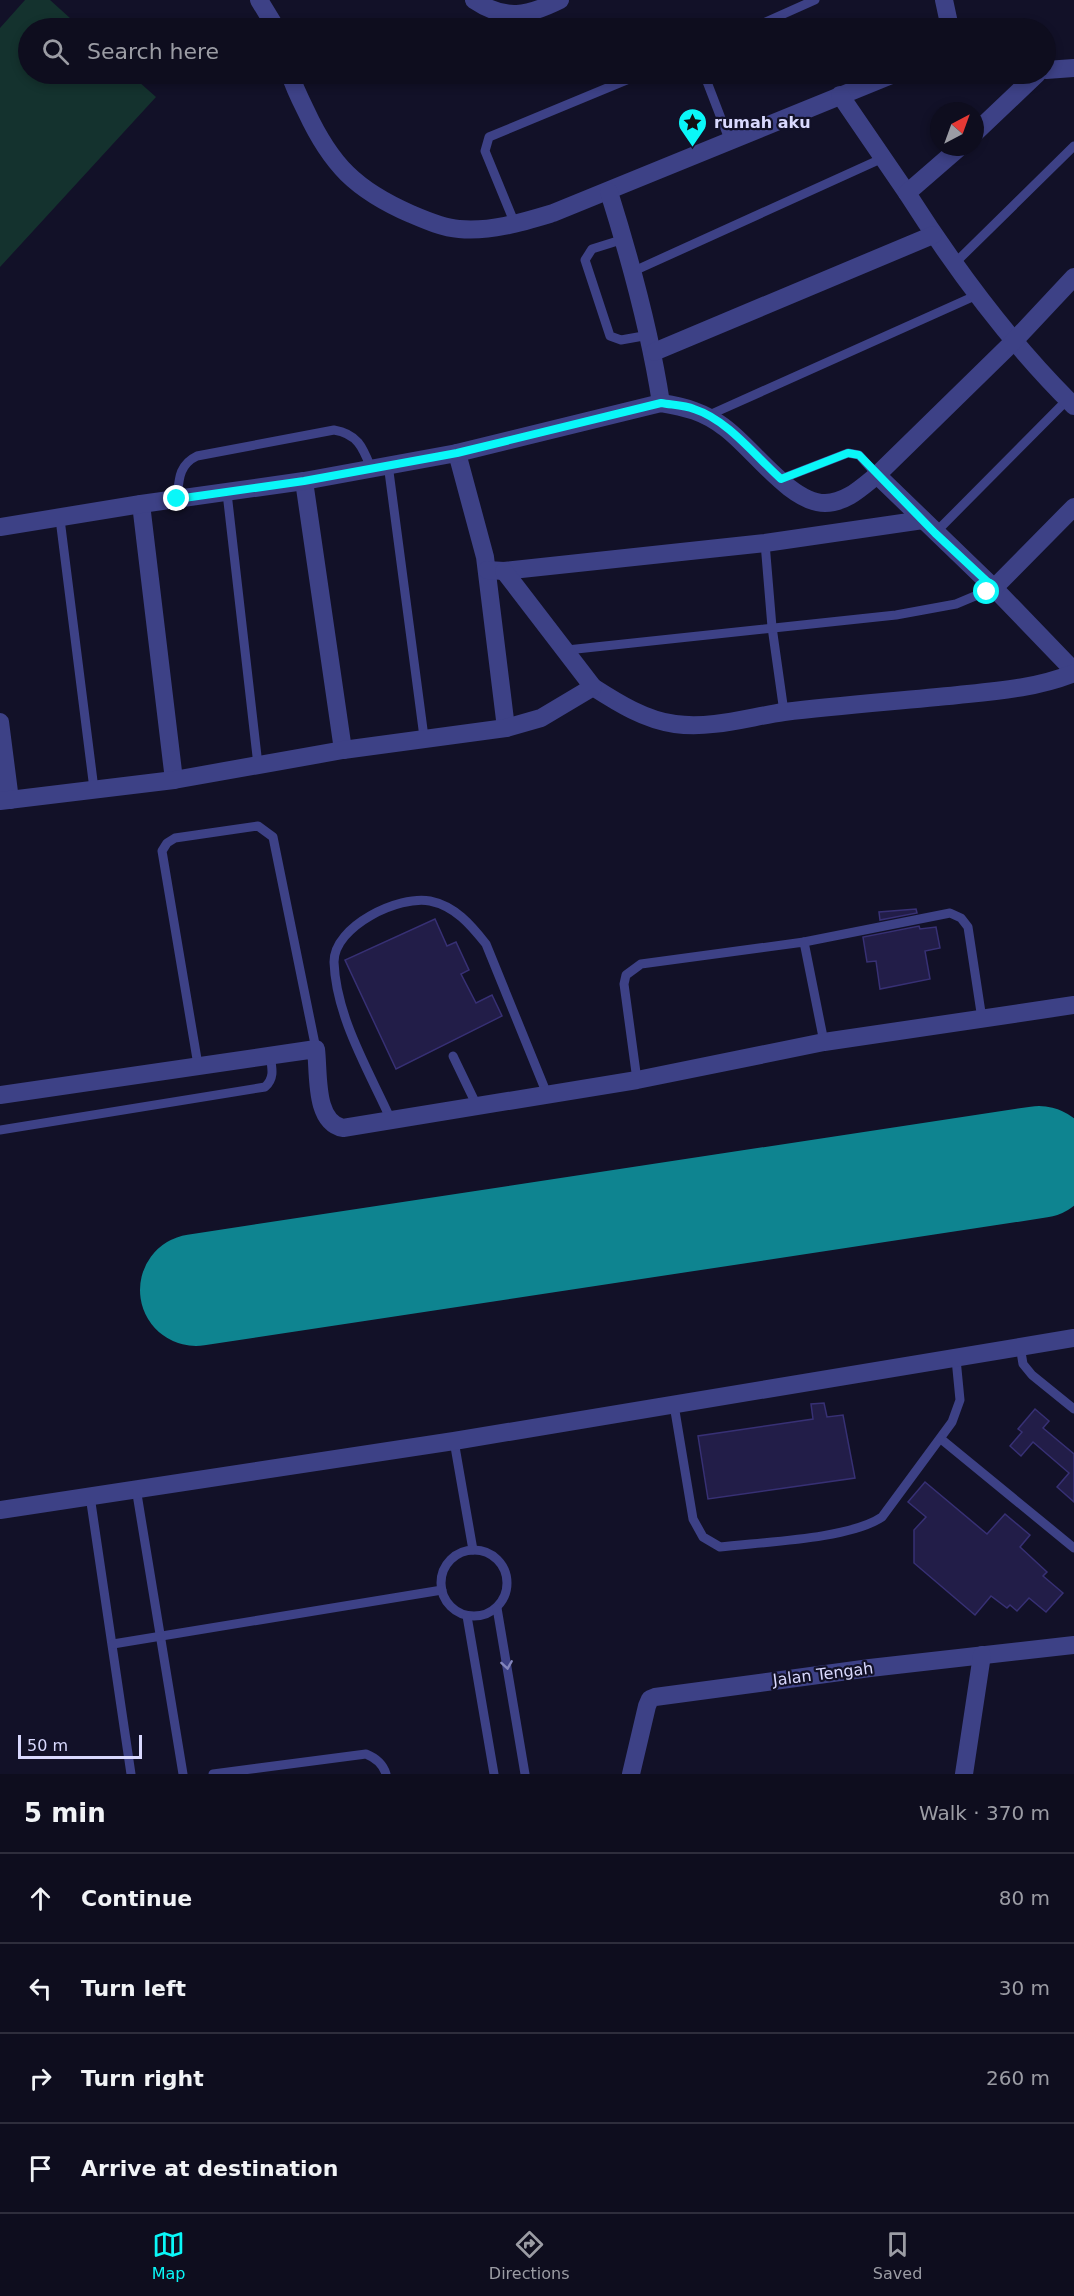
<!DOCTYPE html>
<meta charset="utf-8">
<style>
:root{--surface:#0e0d1e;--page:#1c1b2b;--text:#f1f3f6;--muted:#9b9ca4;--line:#2e2d3c;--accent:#0af7f8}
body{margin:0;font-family:"DejaVu Sans",sans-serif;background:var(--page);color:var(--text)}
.compass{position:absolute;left:930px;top:102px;width:54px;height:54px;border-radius:50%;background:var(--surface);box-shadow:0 3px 9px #0003;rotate:41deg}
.scale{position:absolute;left:18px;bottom:15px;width:124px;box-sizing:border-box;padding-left:6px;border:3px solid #d9d9fe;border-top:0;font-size:16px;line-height:21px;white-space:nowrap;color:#d9d9fe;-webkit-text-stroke:4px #121128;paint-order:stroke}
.stop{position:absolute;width:18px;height:18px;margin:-14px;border:4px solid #0af7f8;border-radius:50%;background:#fff}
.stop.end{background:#0af7f8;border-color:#fff;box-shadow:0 2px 6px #0008}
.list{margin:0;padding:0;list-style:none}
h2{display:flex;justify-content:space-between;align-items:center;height:78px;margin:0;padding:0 24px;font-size:26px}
h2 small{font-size:20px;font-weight:400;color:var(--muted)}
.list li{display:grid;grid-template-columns:39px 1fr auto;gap:18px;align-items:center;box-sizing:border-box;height:90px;padding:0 24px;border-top:2px solid var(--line)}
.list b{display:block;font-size:22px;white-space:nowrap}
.list em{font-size:20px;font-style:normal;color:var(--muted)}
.icon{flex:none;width:33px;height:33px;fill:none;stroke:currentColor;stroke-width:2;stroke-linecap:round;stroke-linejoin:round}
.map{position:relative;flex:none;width:1074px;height:1774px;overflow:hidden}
.search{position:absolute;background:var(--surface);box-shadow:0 3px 9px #0003;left:18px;right:18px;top:18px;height:66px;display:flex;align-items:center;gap:15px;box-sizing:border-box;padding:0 21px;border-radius:33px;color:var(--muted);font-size:22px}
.sheet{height:438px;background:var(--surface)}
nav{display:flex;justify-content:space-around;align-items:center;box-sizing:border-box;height:84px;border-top:2px solid var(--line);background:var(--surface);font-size:16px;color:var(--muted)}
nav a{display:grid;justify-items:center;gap:3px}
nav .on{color:var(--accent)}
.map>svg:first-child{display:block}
.green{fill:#14322e}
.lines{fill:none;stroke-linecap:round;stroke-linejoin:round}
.runway{stroke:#0e8490;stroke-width:112}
.building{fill:#221d48;stroke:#373074;stroke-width:1.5}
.lane{stroke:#3d4186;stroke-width:9}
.street{stroke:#3d4186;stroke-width:18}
.oneway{stroke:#8385bc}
.route{stroke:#0af7f8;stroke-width:8}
.labels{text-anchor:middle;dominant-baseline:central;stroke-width:4.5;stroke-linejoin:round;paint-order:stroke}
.poi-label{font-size:16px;font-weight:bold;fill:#d9d9fe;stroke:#121128;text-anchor:start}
.street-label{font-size:16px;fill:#d9d9fe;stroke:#121128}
</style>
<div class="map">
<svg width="1074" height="1774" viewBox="0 0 1074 1774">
<rect width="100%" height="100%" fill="#121128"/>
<path class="green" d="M 25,0 L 50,0 L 81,28 L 28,28 L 28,74 L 130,74 L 156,97 L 0,267 L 0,28 Z"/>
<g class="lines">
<path class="runway" d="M 196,1290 L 1039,1162"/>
</g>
<g class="building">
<path d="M 916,909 L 917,913 L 880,920 L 879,912 Z"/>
<path d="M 435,919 L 447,946 L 456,942 L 469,970 L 461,974 L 476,1003 L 492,995 L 502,1016 L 396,1069 L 345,960 Z"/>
<path d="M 919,926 L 920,929 L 936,927 L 940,948 L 925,951 L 930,979 L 880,989 L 876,961 L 867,962 L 863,937 Z"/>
<path d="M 824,1403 L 827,1417 L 843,1415 L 855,1478 L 708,1499 L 698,1436 L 813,1419 L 811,1404 Z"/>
<path d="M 1035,1409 L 1049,1421 L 1043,1428 L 1074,1454 L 1074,1502 L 1057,1487 L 1069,1473 L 1033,1442 L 1021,1456 L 1010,1446 L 1022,1432 L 1018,1429 Z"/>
<path d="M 925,1482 L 987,1534 L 1005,1514 L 1030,1535 L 1020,1547 L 1047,1572 L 1043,1576 L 1063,1593 L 1046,1612 L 1029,1598 L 1017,1611 L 1010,1605 L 1007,1608 L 991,1596 L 975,1615 L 914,1563 L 914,1530 L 926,1517 L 908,1502 Z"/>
</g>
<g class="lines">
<g class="lane">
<path d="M 752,28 L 815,0"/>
<path d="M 704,74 L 729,139"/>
<path d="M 515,224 L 485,151 L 489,137 L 641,74"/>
<path d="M 624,239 L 592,249 L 585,260 L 610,336 L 621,340 L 649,335"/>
<path d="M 953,265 L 1074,146"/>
<path d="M 634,271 L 883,158"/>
<path d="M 707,416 L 977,295"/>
<path d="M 388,464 L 424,737"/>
<path d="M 781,479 L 848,453 L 859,455 L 877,475"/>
<path d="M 227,493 L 258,765"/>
<path d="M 177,499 C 179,481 178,465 197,456 L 334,430 C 358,434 363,448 371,468"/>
<path d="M 60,519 L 94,789"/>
<path d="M 935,533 L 1070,397"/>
<path d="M 765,543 L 772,627 L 784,712"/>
<path d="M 567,650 L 896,615 L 956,604 L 994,588"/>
<path d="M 804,942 L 950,913 L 961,918 L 968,927 L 982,1019"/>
<path d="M 453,1056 L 477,1106"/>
<path d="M 198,1065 L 162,851 L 167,843 L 175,838 L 258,826 L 273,837 L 275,847 L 316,1049"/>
<path d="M 637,1080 L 624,984 L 626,975 L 641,964 L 804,942 L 824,1042"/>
<path d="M 391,1120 C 369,1071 336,1017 334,962 C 334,926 399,895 430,901 C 455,906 471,925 486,944 L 547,1094"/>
<path d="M 0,1130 L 265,1087 C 275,1078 272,1068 270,1055"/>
<path d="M 1020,1346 L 1023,1364 L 1032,1375 L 1074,1409"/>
<path d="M 674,1405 L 693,1519 L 703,1537 L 720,1547 C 762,1542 850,1539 882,1517 L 952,1422 L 960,1400 L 956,1359"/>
<path d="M 941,1439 L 1074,1548"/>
<path d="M 454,1441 L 473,1550"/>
<path d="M 136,1488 L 183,1774"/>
<path d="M 90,1496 L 131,1774"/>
<circle cx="474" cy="1583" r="33"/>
<path d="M 497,1608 L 525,1774"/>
<path d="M 467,1616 L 494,1774"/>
<path d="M 113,1644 L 442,1590"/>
<path d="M 213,1774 L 366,1754 C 376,1758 383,1764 386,1774"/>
</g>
<g class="street">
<path d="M 259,0 L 276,28"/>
<path d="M 474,0 C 505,21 528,16 560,0"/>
<path d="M 944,0 L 950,28"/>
<path d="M 1046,70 L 1074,68"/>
<path d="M 290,74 C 294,87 300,99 306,111 C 331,165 356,190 411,214 C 425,220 443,228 459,229 C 491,232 523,222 553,213 L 894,74"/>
<path d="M 840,95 L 907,193"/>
<path d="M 975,133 L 1037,74"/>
<path d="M 960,147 L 907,193 C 956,270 1009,342 1074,406"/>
<path d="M 609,192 C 631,262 650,331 661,403"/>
<path d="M 654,352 L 933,235"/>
<path d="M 457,453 L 485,557 L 506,728"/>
<path d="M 877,475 L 994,588 L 1074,671"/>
<path d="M 304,481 L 343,750"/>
<path d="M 141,504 L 174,780"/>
<path d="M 0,527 L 141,504 L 304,481 L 457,453 L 661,403 C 686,407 704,412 724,427 C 752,447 790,503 825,503 C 846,503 862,487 877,475 L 1013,342 L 1074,277"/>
<path d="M 487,570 L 504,571 L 765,543 L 923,520"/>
<path d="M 994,588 L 1074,507"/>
<path d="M 593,687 C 618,703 645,720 675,724 C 712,729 749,717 784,712 C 842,705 900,701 958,695 C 997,691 1037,688 1074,673"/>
<path d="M 0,722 L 10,800"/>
<path d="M 0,801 L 174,780 L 343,750 L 506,728 L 541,718 L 593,687 L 504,571"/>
<path d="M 0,1095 L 316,1049 C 319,1074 314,1122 343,1128 L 637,1080 L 824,1042 L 1074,1005"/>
<path d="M 0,1510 L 454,1441 L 1074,1338"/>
<path d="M 631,1774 L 647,1706 L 650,1699 L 655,1697 L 870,1668 L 1074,1645"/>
<path d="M 964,1774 L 982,1655"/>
</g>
</g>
<defs><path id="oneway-chevron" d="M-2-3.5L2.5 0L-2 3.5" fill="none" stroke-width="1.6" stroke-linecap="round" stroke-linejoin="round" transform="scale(1.5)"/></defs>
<use class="oneway" href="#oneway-chevron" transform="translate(507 1665) rotate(81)"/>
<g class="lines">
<path class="route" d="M 177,499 L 304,481 L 457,453 L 661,403 C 672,405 684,405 694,409 C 728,420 755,456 781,479 L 848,453 L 859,455 L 935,533 L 994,588 L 987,592"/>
</g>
<defs>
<symbol id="sight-pin" viewBox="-11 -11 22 30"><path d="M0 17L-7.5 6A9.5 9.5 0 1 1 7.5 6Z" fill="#0af7f8" stroke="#121128"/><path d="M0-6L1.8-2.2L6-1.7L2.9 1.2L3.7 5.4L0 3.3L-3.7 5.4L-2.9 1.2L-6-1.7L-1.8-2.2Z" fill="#111"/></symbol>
</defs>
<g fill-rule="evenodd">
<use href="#sight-pin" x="676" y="106" width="33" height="45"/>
</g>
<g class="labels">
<g class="poi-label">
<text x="714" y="122">rumah aku</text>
</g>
<g class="street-label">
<text transform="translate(823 1674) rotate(-7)">Jalan Tengah</text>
</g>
</g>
</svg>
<svg class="compass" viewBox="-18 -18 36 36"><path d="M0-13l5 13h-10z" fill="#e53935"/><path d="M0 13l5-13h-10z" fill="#9b9ca4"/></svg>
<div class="scale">50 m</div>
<div class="stop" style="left:987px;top:592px"></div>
<div class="stop end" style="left:177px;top:499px"></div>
<div class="search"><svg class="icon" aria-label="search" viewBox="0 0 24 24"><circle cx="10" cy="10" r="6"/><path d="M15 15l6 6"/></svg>Search here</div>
</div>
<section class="sheet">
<h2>5 min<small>Walk · 370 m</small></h2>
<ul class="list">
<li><svg class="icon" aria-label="ahead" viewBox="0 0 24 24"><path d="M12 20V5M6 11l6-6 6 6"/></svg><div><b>Continue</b></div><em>80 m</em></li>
<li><svg class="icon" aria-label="left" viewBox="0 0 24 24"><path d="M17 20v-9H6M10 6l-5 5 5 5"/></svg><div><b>Turn left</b></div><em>30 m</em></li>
<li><svg class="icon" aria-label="right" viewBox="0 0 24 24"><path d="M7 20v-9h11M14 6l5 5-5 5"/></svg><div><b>Turn right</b></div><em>260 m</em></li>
<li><svg class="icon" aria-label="arrive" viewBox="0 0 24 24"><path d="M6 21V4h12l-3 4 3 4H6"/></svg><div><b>Arrive at destination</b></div></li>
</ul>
</section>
<nav>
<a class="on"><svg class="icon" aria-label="map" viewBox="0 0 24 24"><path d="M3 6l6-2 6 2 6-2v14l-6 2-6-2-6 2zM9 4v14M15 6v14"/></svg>Map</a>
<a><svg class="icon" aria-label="directions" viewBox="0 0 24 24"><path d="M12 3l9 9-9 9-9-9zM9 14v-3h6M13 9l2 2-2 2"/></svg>Directions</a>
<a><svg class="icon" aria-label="saved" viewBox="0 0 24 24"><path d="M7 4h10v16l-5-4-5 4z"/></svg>Saved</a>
</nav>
